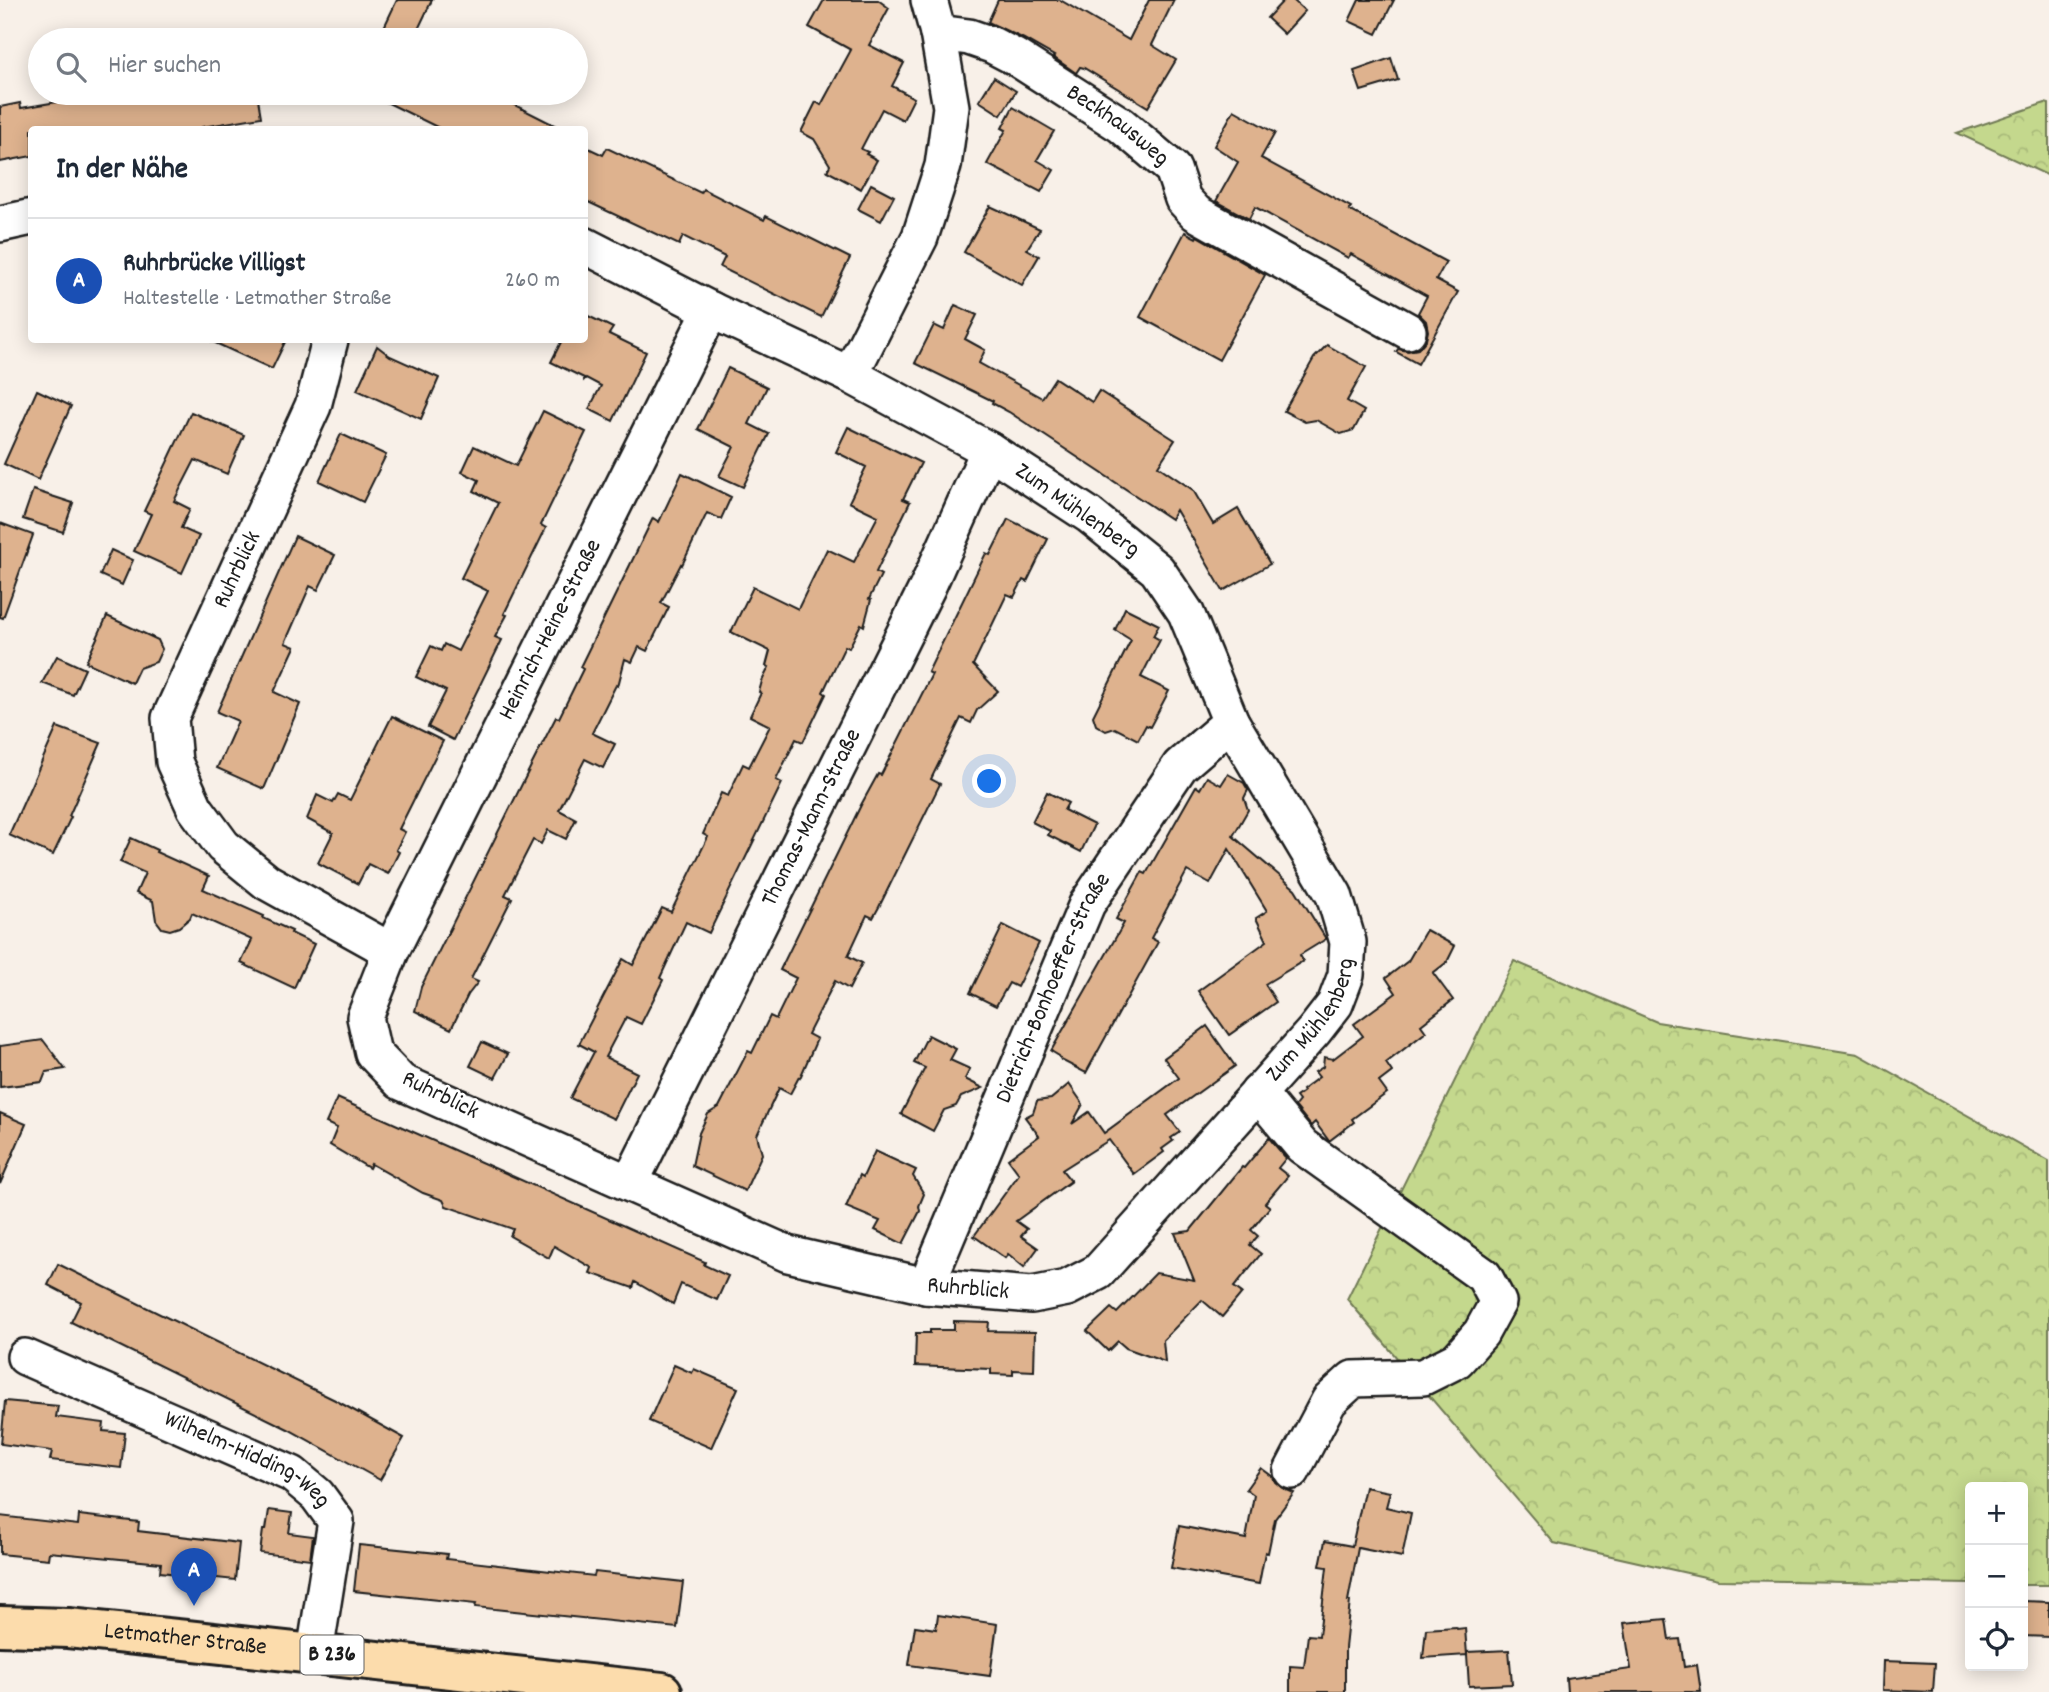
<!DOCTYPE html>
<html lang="de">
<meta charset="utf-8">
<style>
:root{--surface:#fff;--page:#f2f2f3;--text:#1f2937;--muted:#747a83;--line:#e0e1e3;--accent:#1a73e8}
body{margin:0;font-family:Dekko,sans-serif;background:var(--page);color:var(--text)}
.controls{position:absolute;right:21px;bottom:21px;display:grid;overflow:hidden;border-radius:7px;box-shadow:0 4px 18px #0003}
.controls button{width:63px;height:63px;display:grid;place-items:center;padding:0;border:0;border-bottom:2px solid var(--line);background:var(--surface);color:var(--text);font:35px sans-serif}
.you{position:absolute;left:990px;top:782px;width:24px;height:24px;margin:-18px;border:5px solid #fff;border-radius:50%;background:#1a73e8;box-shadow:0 0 0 10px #1a73e833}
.badge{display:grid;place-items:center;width:46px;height:46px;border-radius:50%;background:var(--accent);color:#fff;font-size:23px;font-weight:700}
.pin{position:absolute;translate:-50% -58px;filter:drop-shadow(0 2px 4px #0008)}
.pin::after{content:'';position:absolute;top:37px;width:24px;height:21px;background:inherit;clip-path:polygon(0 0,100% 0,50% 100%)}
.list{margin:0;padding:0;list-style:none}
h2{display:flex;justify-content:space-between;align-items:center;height:91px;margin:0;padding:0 28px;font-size:30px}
h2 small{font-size:23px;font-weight:400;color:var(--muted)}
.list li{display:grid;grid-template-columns:46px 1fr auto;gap:21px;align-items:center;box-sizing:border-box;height:126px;padding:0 28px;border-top:2px solid var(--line)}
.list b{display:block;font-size:26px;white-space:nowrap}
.list p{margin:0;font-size:23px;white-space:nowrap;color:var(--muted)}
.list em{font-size:23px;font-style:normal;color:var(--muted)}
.icon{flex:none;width:38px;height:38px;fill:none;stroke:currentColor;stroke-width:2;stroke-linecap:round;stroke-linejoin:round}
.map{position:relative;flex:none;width:2049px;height:1692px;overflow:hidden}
.search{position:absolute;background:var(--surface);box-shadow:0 4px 18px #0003;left:28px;top:28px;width:560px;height:77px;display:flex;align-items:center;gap:18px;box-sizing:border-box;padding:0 24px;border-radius:38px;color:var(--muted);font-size:26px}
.panel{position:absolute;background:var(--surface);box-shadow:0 4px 18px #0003;left:28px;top:126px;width:560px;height:217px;border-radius:7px}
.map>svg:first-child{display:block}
.forest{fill:url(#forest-crowns);stroke:#707a54;stroke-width:2}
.building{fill:#deb28e;stroke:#1c1c1c;stroke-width:2}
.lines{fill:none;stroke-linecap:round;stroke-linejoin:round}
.minor-casing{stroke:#1c1c1c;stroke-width:40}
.primary-casing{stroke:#1c1c1c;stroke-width:44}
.minor{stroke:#fff;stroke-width:35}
.primary{stroke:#fcdcac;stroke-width:38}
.labels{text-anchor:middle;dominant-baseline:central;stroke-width:5;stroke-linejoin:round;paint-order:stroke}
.shield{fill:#fff;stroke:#606060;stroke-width:2}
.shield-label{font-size:23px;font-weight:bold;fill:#1c1c1c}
.street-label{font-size:24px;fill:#1c1c1c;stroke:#fff}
</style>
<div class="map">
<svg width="2049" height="1692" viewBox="0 0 2049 1692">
<defs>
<pattern id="forest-crowns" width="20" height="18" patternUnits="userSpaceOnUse" patternTransform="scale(1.75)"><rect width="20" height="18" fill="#c4d88d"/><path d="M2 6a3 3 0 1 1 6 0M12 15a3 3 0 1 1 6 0" fill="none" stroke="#a8b979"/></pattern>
</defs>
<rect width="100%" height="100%" fill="#f8f0e8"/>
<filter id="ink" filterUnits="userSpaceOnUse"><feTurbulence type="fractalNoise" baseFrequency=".0143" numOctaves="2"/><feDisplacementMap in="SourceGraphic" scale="14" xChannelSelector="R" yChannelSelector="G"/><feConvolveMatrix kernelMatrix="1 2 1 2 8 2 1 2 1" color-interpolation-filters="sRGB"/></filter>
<g filter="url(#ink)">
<g class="forest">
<path d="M 2045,103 L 2049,104 L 2049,176 L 1957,133 Z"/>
<path d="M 1514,961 L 1657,1022 L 1858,1054 L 2049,1161 L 2049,1585 L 2023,1585 L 2023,1487 L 1970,1487 L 1970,1584 L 1718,1580 L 1554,1543 L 1347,1299 Z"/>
</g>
<g class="building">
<path d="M 397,0 L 432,0 L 413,40 L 378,40 Z"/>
<path d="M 824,0 L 878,0 L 889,8 L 869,45 L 904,63 L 892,86 L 914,98 L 903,120 L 882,109 L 861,149 L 868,152 L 866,154 L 877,160 L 861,189 L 827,171 L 830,165 L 814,139 L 801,132 L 816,102 L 821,105 L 851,50 L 809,27 Z"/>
<path d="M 998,0 L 1060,0 L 1129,40 L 1149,0 L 1174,0 L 1152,45 L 1176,60 L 1148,107 L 1084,68 L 1080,67 L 1076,73 L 1053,57 L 1054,56 L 1024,39 L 988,22 Z"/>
<path d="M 1284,0 L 1293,0 L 1305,11 L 1284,34 L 1267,18 Z"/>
<path d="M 1359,0 L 1394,0 L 1377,34 L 1349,21 Z"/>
<path d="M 1391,58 L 1398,80 L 1361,91 L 1354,71 Z"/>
<path d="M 994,77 L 1016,91 L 1001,115 L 979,101 Z"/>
<path d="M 110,93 L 257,93 L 261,117 L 202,127 L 202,130 L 32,130 L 32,156 L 0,162 L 0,107 L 20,103 L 21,108 Z"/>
<path d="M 368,93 L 491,93 L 564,130 L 443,130 Z"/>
<path d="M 1013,107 L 1054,131 L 1037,160 L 1054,170 L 1041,192 L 987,164 L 1006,130 L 1002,128 Z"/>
<path d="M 1234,110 L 1275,133 L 1261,158 L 1351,207 L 1349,210 L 1446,262 L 1436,280 L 1458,292 L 1418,364 L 1396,352 L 1398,349 L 1408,351 L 1418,349 L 1426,340 L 1428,331 L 1426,321 L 1418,313 L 1427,296 L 1351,254 L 1348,258 L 1255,207 L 1249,219 L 1216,201 L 1238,162 L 1214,146 Z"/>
<path d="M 584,146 L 603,155 L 607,148 L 701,193 L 703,189 L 764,220 L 766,216 L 850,258 L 821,317 L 720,267 L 725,257 L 683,236 L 679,245 L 584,200 Z"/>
<path d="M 871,184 L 894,196 L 881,221 L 858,209 Z"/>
<path d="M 990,206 L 1040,229 L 1027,249 L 1039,256 L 1022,285 L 964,252 Z"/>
<path d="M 1185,232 L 1196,238 L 1197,236 L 1265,275 L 1219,360 L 1140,317 Z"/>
<path d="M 955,305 L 977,315 L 965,339 L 985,350 L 979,363 L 1042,398 L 1055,378 L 1092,402 L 1099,391 L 1175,440 L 1158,466 L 1193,490 L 1213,524 L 1238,509 L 1270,564 L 1223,591 L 1176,510 L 1171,519 L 1009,412 L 992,403 L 993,401 L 915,363 L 934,325 L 944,330 Z"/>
<path d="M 584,314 L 613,328 L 609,334 L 646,352 L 613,421 L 589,409 L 601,386 L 586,378 L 584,380 L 584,378 L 551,362 L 562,340 L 584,340 Z"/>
<path d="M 209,340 L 286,340 L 272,369 Z"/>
<path d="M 1327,345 L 1366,367 L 1347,401 L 1364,411 L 1354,430 L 1341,434 L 1316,420 L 1305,422 L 1284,411 L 1314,358 Z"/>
<path d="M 377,346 L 390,356 L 439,378 L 421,419 L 357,390 Z"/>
<path d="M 728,368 L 767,387 L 749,424 L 769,434 L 743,487 L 719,476 L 734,447 L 698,429 Z"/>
<path d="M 37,390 L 71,406 L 38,480 L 4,464 Z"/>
<path d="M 543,411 L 586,432 L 541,525 L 546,528 L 504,614 L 507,615 L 495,637 L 502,640 L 453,740 L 428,727 L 446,691 L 416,677 L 431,646 L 441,651 L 444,644 L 458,651 L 488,591 L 461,578 L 498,503 L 474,491 L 479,480 L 462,472 L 474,446 L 516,466 Z"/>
<path d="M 191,412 L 244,435 L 227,474 L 195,460 L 174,501 L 190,509 L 181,528 L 199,536 L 182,573 L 134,551 L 151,514 L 144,511 Z"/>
<path d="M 848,427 L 921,463 L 903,499 L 910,502 L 876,572 L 881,575 L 869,599 L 871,600 L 864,626 L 861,624 L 849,648 L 845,646 L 823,692 L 826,694 L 803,742 L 796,739 L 776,780 L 782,783 L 709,933 L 686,922 L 660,978 L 663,980 L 641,1024 L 626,1017 L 605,1057 L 637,1073 L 614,1119 L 570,1098 L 594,1052 L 579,1044 L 623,959 L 633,965 L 662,908 L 671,912 L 708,837 L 703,834 L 721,793 L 728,796 L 743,764 L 749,767 L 770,726 L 750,716 L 761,693 L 759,692 L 762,681 L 769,667 L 766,666 L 770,651 L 731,632 L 753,587 L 798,609 L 827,549 L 854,562 L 878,516 L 849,502 L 866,467 L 836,452 Z"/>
<path d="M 341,434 L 386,455 L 363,502 L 319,481 Z"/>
<path d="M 682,473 L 731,497 L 721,519 L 707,513 L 682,565 L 681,564 L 661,603 L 669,607 L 647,651 L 639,647 L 632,662 L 625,659 L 618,686 L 616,685 L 592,733 L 615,744 L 603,768 L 585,759 L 559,810 L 576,819 L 566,839 L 548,830 L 541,844 L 533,840 L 505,895 L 512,898 L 471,979 L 478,982 L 468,995 L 451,1029 L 415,1011 L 421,987 L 530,768 L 556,717 L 559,718 L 583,669 L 580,667 L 653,518 L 659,522 Z"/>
<path d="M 33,490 L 73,503 L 63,532 L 23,519 Z"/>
<path d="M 1008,519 L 1048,539 L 1027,582 L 1023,580 L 1014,597 L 1007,594 L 973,665 L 998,691 L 977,710 L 971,723 L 961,718 L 931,779 L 940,784 L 879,907 L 873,918 L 867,915 L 848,956 L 862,963 L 849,989 L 835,981 L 808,1034 L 817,1039 L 800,1078 L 799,1077 L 790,1094 L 779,1088 L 757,1135 L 762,1154 L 745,1191 L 692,1166 L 699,1133 L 708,1114 L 719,1107 L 748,1051 L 752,1053 L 770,1016 L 776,1019 L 796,978 L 780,970 L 861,805 L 878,774 L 881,775 L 932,674 L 928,672 L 986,553 L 990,555 Z"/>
<path d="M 0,523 L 33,535 L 3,618 L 0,617 Z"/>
<path d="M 295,536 L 335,555 L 318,590 L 310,586 L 285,643 L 295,647 L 274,692 L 300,704 L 264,789 L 217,768 L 238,721 L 217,712 Z"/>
<path d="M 111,550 L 133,560 L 122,585 L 100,575 Z"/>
<path d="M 1125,608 L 1159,625 L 1153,636 L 1160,640 L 1141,677 L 1169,691 L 1150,727 L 1146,725 L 1138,740 L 1115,728 L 1106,731 L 1096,725 L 1093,716 L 1131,640 L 1115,630 Z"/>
<path d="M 107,616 L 158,640 L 162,649 L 156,662 L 139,668 L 132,683 L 86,662 Z"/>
<path d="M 57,656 L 85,669 L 73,695 L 42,683 Z"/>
<path d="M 392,716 L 443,741 L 399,829 L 405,832 L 396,850 L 399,852 L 388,874 L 368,864 L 358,884 L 318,863 L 333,833 L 307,819 L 317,795 L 333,803 L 338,794 L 350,800 Z"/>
<path d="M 57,727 L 101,743 L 69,816 L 71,817 L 53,855 L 9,835 Z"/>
<path d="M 1228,774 L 1244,783 L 1248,790 L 1244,798 L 1248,810 L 1233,836 L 1295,889 L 1326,939 L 1300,955 L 1303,961 L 1265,984 L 1276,1002 L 1229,1035 L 1198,991 L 1267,941 L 1256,918 L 1267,911 L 1229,849 L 1210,884 L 1187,871 L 1151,938 L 1158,942 L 1086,1073 L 1061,1060 L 1059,1056 L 1051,1051 L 1124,923 L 1116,919 L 1142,872 L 1146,874 L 1196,786 L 1200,789 L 1207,777 L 1221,785 Z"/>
<path d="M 1047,792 L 1068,803 L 1064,810 L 1094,825 L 1081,852 L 1048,835 L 1050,831 L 1032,822 Z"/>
<path d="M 131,838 L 157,850 L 156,852 L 209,876 L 203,889 L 264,916 L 263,918 L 292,931 L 291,933 L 314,944 L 294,988 L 241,963 L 252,940 L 192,913 L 190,918 L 179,927 L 170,930 L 162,928 L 156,920 L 153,901 L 136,893 L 145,873 L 120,862 Z"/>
<path d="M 1003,925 L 1039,943 L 1017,987 L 1009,983 L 996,1006 L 970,993 Z"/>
<path d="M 1426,930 L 1455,946 L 1447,962 L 1433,973 L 1453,1000 L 1421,1025 L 1426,1032 L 1386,1063 L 1392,1072 L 1379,1082 L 1387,1093 L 1352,1119 L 1354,1122 L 1329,1141 L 1315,1122 L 1311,1126 L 1295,1106 L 1299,1101 L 1296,1097 L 1303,1092 L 1302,1090 L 1319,1077 L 1315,1072 L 1323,1067 L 1324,1057 L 1333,1059 L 1363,1036 L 1354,1024 L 1396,993 L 1386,978 L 1408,961 Z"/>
<path d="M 1207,1026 L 1235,1066 L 1167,1115 L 1180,1132 L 1171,1138 L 1173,1141 L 1162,1149 L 1164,1152 L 1134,1174 L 1109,1140 L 1062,1170 L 1071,1181 L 1016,1221 L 1027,1229 L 1021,1236 L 1038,1248 L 1024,1267 L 1008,1254 L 1005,1258 L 974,1236 L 1019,1174 L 1008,1159 L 1039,1136 L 1025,1117 L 1033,1113 L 1037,1101 L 1051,1099 L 1069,1084 L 1083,1104 L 1072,1124 L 1089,1112 L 1104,1133 L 1179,1078 L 1164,1058 Z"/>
<path d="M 928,1035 L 956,1049 L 950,1060 L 970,1069 L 965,1079 L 983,1088 L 961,1097 L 956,1106 L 944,1110 L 933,1131 L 901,1114 L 925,1068 L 914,1063 Z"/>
<path d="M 43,1040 L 65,1069 L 46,1072 L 42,1082 L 0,1087 L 0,1046 Z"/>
<path d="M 482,1042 L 508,1054 L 495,1078 L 470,1066 Z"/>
<path d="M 337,1098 L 705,1262 L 704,1265 L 728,1276 L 717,1300 L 681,1284 L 673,1304 L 635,1282 L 633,1288 L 590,1273 L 592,1268 L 554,1246 L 549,1258 L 510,1236 L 513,1229 L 446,1206 L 443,1200 L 423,1193 L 371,1164 L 369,1168 L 330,1145 L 337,1128 L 326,1123 Z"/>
<path d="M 0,1113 L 26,1124 L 0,1184 Z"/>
<path d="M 1269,1138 L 1286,1158 L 1278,1168 L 1288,1176 L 1265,1203 L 1270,1207 L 1251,1230 L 1258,1236 L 1250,1245 L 1261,1254 L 1234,1287 L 1242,1293 L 1222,1317 L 1202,1300 L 1163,1340 L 1165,1362 L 1126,1348 L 1118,1341 L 1108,1351 L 1087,1331 L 1111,1308 L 1117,1313 L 1156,1273 L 1194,1280 L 1175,1233 L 1190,1231 L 1242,1167 L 1244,1168 Z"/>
<path d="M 875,1151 L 916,1170 L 913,1176 L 924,1194 L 919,1206 L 920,1211 L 903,1244 L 875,1230 L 880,1221 L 846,1207 L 860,1175 L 863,1177 Z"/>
<path d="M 58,1264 L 335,1400 L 404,1438 L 380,1480 L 288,1429 L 71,1322 L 81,1302 L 48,1285 Z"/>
<path d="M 954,1321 L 989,1322 L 988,1331 L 1035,1332 L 1034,1371 L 1013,1370 L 1013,1375 L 991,1374 L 991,1369 L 915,1366 L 916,1333 L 930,1333 L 930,1330 L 954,1330 Z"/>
<path d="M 674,1365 L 692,1373 L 694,1369 L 738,1388 L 711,1448 L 649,1421 Z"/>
<path d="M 5,1401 L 58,1406 L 56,1417 L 104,1423 L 103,1431 L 125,1433 L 121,1468 L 50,1460 L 52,1451 L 1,1444 Z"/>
<path d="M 1261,1468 L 1273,1477 L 1275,1482 L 1282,1488 L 1294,1493 L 1275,1519 L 1268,1553 L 1265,1552 L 1259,1584 L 1171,1568 L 1179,1526 L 1246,1539 L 1254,1495 L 1246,1489 Z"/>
<path d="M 1365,1487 L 1390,1492 L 1386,1507 L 1411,1513 L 1402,1557 L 1358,1548 L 1348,1601 L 1350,1601 L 1345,1648 L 1345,1692 L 1290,1692 L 1290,1666 L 1304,1667 L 1308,1635 L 1319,1636 L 1327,1567 L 1320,1566 L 1325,1541 L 1352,1546 Z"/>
<path d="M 269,1510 L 292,1513 L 289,1533 L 313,1536 L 310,1559 L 260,1553 L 263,1530 L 266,1530 Z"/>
<path d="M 79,1515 L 139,1522 L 138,1531 L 239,1543 L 235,1580 L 160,1572 L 161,1563 L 49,1552 L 48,1559 L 0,1554 L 0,1516 L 78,1525 Z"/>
<path d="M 359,1545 L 447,1554 L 446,1559 L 594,1576 L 595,1572 L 683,1582 L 677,1628 L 475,1607 L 476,1604 L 354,1591 Z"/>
<path d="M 2023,1601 L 2049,1602 L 2049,1637 L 2023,1636 Z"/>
<path d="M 938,1615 L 997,1624 L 990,1676 L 909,1665 L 915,1626 L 936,1629 Z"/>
<path d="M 1666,1619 L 1669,1640 L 1680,1639 L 1684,1667 L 1697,1665 L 1701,1692 L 1567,1692 L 1566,1678 L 1631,1669 L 1624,1623 Z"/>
<path d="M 1456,1627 L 1457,1629 L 1465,1628 L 1467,1655 L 1467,1652 L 1509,1650 L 1512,1684 L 1469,1686 L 1467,1655 L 1423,1658 L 1426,1629 Z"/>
<path d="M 1884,1661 L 1935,1663 L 1933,1692 L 1883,1690 Z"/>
</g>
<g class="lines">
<defs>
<g id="minor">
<path id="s1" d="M 938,33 L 969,37 L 992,45 L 1015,57 L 1121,125 L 1173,169 L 1183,199 L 1196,213 L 1408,331"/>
<path d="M 0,224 L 32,217"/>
<path d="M 584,245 L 711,310 L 850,375 L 920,237 L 943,166 L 951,107 L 938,33 L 929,0"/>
<path id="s2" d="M 711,310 L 391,951 L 365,1017 L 373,1053 L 401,1082 L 788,1254 L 926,1286 L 1032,1295 L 1067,1288 L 1098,1272 L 1314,1031 L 1335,1004 L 1346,975 L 1348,942 L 1334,895 L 1231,722 L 1186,613 L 1157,570 L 1089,515 L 989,450 L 850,375"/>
<path d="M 330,340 L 313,406 L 170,718 L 174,762 L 195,808 L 223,846 L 267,882 L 391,951"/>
<path d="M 1258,1093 L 1302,1146 L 1484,1276 L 1498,1302 L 1481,1333 L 1457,1360 L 1423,1377 L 1353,1379 L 1329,1401 L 1292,1471"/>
<path id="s3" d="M 630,1183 L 927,588 L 989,450"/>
<path id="s4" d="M 926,1286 L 1087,904 L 1180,766 L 1231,722"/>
<path id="s5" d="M 25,1357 L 292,1474 L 317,1495 L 336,1521 L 315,1653"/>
</g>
<g id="primary">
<path id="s6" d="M 0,1626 L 68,1628 L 186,1640 L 662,1692"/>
</g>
</defs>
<use href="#minor" class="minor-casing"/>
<use href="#primary" class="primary-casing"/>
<use href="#minor" class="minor"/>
<use href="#primary" class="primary"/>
</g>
</g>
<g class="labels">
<rect class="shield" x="300.5" y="1635.5" width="63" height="39" rx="5"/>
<g class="shield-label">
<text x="332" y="1655">B 236</text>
</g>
<g class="street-label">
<text stroke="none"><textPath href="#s1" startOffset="205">Beckhausweg</textPath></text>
<text transform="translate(1077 511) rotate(35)">Zum Mühlenberg</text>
<text transform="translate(238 570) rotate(-65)">Ruhrblick</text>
<text transform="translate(551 630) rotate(-63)">Heinrich-Heine-Straße</text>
<text stroke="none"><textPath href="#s3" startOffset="408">Thomas-Mann-Straße</textPath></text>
<text stroke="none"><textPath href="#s4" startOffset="324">Dietrich-Bonhoeffer-Straße</textPath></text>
<text stroke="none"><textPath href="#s2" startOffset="1939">Zum Mühlenberg</textPath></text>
<text transform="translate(440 1096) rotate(26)">Ruhrblick</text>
<text stroke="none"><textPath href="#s2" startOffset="1472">Ruhrblick</textPath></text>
<text stroke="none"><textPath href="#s5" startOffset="245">Wilhelm-Hidding-Weg</textPath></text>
<text stroke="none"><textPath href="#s6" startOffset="186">Letmather Straße</textPath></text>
</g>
</g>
</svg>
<div class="controls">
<button>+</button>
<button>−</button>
<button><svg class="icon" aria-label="locate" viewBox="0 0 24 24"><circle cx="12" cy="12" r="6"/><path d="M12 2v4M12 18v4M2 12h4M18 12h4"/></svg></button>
</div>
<div class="you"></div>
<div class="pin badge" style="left:194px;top:1606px;background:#1a4fb4">A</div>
<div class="search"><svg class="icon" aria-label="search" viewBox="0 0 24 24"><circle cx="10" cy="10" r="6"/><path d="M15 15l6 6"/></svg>Hier suchen</div>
<section class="panel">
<h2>In der Nähe<small></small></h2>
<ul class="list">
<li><span class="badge" style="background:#1a4fb4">A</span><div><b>Ruhrbrücke Villigst</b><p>Haltestelle · Letmather Straße</p></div><em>260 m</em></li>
</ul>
</section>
</div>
